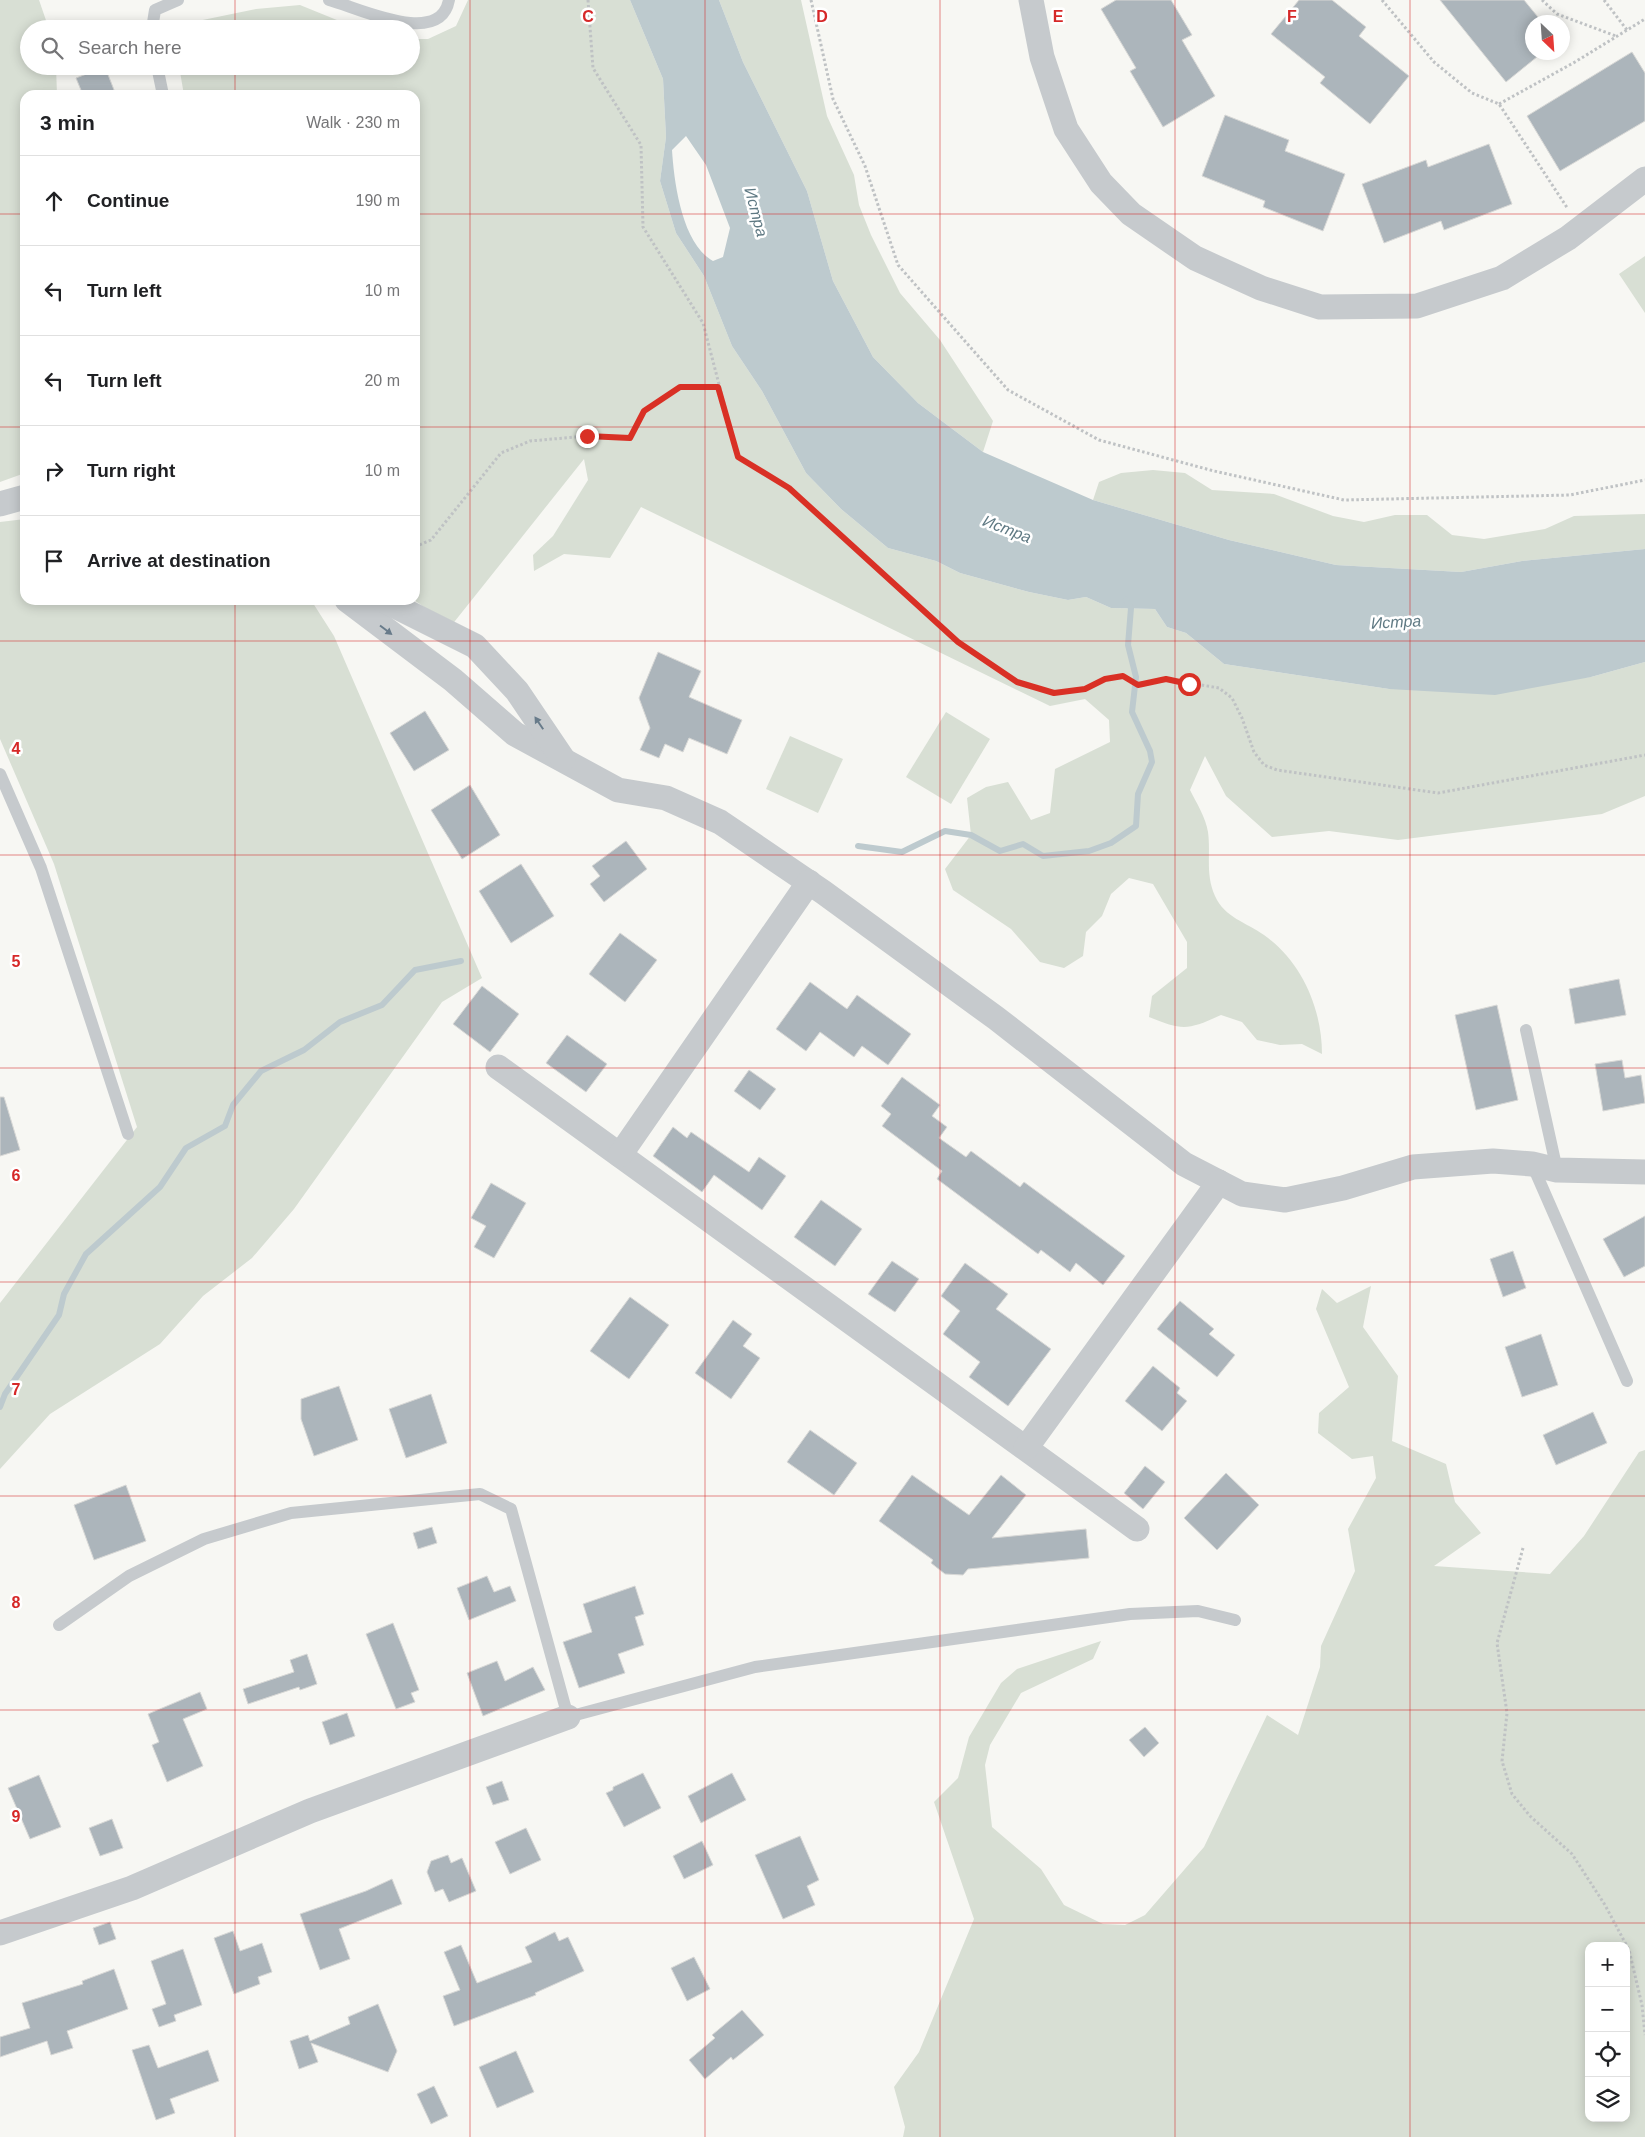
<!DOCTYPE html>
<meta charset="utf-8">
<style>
:root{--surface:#fff;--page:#f2f2f2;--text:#202124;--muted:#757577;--line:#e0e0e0}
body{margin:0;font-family:Arial,sans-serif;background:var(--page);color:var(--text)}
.controls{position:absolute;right:15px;bottom:15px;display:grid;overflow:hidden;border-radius:10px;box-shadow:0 2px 12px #0003}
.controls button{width:45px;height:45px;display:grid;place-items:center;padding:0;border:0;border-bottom:1px solid var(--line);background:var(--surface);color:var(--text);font:25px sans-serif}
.compass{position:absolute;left:1525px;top:15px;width:45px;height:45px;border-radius:50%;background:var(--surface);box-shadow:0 2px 12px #0003;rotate:155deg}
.stop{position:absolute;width:15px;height:15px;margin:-11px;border:4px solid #d93025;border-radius:50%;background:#fff}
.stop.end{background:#d93025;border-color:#fff;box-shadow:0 1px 5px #0008}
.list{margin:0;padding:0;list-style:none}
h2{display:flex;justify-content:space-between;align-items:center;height:65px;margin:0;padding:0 20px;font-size:21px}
h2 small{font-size:16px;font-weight:400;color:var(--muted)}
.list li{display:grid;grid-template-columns:32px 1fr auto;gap:15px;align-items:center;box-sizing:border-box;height:90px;padding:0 20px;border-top:1px solid var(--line)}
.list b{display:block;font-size:19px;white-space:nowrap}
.list em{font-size:16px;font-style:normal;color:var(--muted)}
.icon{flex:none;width:28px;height:28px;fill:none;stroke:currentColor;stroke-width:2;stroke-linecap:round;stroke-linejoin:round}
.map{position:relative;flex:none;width:1645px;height:2137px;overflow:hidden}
.search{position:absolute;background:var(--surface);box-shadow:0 2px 12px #0003;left:20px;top:20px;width:400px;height:55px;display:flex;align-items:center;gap:12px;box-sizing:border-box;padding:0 18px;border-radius:28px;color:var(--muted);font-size:19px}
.panel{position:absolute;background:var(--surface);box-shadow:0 2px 12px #0003;left:20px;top:90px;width:400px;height:515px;border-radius:15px}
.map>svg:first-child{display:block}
.green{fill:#d8dfd4;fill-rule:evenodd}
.water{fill:#bdcace;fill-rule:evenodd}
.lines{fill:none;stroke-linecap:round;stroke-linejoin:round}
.stream{stroke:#bdcace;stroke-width:6}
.building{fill:#acb5bb;stroke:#d8d8d6}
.path{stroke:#bfc2c4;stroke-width:3;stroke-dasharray:2.5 2.5;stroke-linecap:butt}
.service{stroke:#c6cacd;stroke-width:12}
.minor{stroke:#c6cacd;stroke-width:25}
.oneway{fill:#687b8a}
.route{stroke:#d93025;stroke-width:6}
.grid{fill:none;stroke:#d62828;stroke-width:1;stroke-opacity:0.55}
.labels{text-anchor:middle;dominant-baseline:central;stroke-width:5;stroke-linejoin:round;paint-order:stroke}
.water-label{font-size:16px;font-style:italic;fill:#5f7983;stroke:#fff}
.grid-label{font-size:16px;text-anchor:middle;font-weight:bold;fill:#d62828;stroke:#fff;stroke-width:5;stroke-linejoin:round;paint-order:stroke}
</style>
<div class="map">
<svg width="1645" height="2137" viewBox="0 0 1645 2137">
<rect width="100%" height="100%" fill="#f7f7f3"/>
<g class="green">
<path d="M 0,0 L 39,0 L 49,29 L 29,29 L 29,66 L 56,66 L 57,95 L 25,95 L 25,473 L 0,482 Z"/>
<path d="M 468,0 L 630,0 L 663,79 L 666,137 L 660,181 L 676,233 L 704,276 L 732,346 L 762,391 L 806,473 L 841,509 L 888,548 L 936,561 L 960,573 L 1029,592 L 1068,600 L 1086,597 L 1111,608 L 1155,609 L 1167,627 L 1186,633 L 1224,664 L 1389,689 L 1591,677 L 1645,662 L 1645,796 L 1602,814 L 1398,840 L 1329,831 L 1272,837 L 1226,796 L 1205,756 L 1190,790 C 1196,802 1206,818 1208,832 C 1211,854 1205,874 1215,896 C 1225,918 1246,922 1264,935 C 1302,962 1322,1009 1322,1054 L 1302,1044 L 1280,1045 L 1257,1040 L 1242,1022 L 1221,1015 C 1188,1030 1183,1031 1149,1017 L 1152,996 L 1187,968 L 1187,942 L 1153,884 L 1129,878 L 1111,894 L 1102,916 L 1086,932 L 1083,956 L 1064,968 L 1040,962 L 1011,929 L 953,890 L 945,869 L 971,835 L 967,798 L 986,787 L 1008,782 L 1031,820 L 1050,813 L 1055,769 L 1110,742 L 1109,720 L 1085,699 L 1050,706 L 641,507 L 610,558 L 564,554 L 534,571 L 533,555 L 553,536 L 588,480 L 584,459 L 451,626 L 414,600 L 415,95 L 184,95 L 179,66 L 411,66 L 411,39 L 428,39 L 456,26 Z"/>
<path d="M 719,0 L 801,0 L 827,116 L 854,175 L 859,205 L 871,235 L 900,293 L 940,340 L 993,421 L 983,452 L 918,403 L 873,357 L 833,281 L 807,191 L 743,62 Z"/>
<path d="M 300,5 L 359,29 L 189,29 L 193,22 L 256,9 Z"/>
<path d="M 1645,256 L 1645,313 L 1619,274 Z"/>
<path d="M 1153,470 L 1185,473 L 1212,490 L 1274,494 L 1333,516 L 1364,522 L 1395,515 L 1427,515 L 1452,535 L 1484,539 L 1545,529 L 1574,516 L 1645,514 L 1645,549 L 1522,561 L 1461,572 L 1336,565 L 1229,540 L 1093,500 L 1099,482 L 1121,473 Z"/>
<path d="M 25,519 L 25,600 L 311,600 L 334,636 L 482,978 L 442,1002 L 294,1209 L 252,1258 L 203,1296 L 160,1344 L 50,1414 L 0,1469 L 0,1303 L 137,1127 L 54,864 L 0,739 L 0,522 Z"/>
<path d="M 946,712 L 990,739 L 951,804 L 906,777 Z"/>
<path d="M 790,736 L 843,759 L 818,813 L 766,789 Z"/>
<path d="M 1371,1286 L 1363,1327 L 1398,1376 L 1392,1441 L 1446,1464 L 1455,1502 L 1481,1533 L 1434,1566 L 1550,1574 L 1584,1536 L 1639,1452 L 1645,1450 L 1645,2137 L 903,2137 L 905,2127 L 894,2087 L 919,2052 L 974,1919 L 934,1802 L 958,1778 L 969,1737 L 1001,1683 L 1017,1669 L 1101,1641 L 1093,1659 L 1021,1693 L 990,1745 L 985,1765 L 992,1827 L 1041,1869 L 1064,1905 L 1103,1924 L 1125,1925 L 1145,1915 L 1204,1847 L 1267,1715 L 1298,1735 L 1320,1667 L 1321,1646 L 1355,1571 L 1348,1529 L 1376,1478 L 1373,1456 L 1352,1459 L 1318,1433 L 1319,1413 L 1349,1387 L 1316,1309 L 1322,1289 L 1337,1303 ZM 1589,1946 L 1626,1946 L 1626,2118 L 1589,2118 Z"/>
</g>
<path class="water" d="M 630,0 L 719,0 L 743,62 L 807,191 L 833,281 L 873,357 L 918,403 L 983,452 L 1093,500 L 1229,540 L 1336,565 L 1461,572 L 1522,561 L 1645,549 L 1645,662 L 1591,677 L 1495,695 L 1389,689 L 1224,664 L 1186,633 L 1167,627 L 1155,609 L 1111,608 L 1086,597 L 1068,600 L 1029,592 L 960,573 L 936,561 L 888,548 L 841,509 L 806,473 L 762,391 L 732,346 L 704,276 L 676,233 L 660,181 L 666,137 L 663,79 ZM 686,136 L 706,165 L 730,228 L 723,257 L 713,261 C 682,244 674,182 672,150 Z"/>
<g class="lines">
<g class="stream">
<path d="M 858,846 L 902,852 L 945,831 L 971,835 L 1000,851 L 1023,844 L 1043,856 L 1089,851 L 1111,843 L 1136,826 L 1138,794 L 1152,762 L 1150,751 L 1132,712 L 1136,677 L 1128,645 L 1131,608 L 1126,600"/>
<path d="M 0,1407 L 5,1394 L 59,1315 L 64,1294 L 86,1254 L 160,1187 L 186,1148 L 225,1126 L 233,1105 L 261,1071 L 304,1050 L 340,1022 L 382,1005 L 415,970 L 461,961"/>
</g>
</g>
<g class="building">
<path d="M 1116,0 L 1171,0 L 1192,35 L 1182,40 L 1215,96 L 1163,127 L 1130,71 L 1136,68 L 1101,9 Z"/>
<path d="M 1299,0 L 1332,0 L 1366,27 L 1359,36 L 1409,76 L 1370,124 L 1320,83 L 1325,77 L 1271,34 Z"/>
<path d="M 1440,0 L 1524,0 L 1542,22 L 1532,22 L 1532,52 L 1543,52 L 1506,82 Z"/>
<path d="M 1632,52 L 1645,73 L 1645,121 L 1560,171 L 1527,116 Z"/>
<path d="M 105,67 L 116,95 L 83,95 L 76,78 Z"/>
<path d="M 1225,115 L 1289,140 L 1285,151 L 1345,174 L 1323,231 L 1263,207 L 1265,201 L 1202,176 Z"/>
<path d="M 1489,144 L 1512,204 L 1444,230 L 1441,221 L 1384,243 L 1362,184 L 1426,160 L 1428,167 Z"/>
<path d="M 658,652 L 701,671 L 689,697 L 742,720 L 727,754 L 689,738 L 683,752 L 665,744 L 659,758 L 640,750 L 650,728 L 639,698 Z"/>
<path d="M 425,711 L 449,750 L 414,771 L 390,733 Z"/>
<path d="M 470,785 L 500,835 L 462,859 L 431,810 Z"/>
<path d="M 626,841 L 647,869 L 604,902 L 590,884 L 600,876 L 592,866 Z"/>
<path d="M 521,864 L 554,916 L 511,943 L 479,891 Z"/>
<path d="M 620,933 L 657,960 L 625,1002 L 589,974 Z"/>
<path d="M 1619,979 L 1626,1015 L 1575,1024 L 1569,989 Z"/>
<path d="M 810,982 L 847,1009 L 857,995 L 911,1034 L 888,1065 L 862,1046 L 854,1057 L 820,1032 L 806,1051 L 776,1029 Z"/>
<path d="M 482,986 L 519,1014 L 490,1052 L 453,1024 Z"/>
<path d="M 1497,1005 L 1518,1100 L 1476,1110 L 1455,1015 Z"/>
<path d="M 567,1035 L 607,1064 L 586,1092 L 546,1063 Z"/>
<path d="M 1622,1060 L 1625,1078 L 1641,1075 L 1645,1103 L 1603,1111 L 1595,1064 Z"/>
<path d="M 749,1070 L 776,1089 L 760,1110 L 734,1091 Z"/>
<path d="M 902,1077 L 940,1105 L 932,1116 L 947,1127 L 939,1138 L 966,1157 L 971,1151 L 1020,1187 L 1024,1182 L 1125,1256 L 1103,1285 L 1076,1263 L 1070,1272 L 1041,1250 L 1038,1254 L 937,1179 L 942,1171 L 882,1126 L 891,1114 L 881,1106 Z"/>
<path d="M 0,1097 L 4,1097 L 20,1150 L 0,1156 Z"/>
<path d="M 673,1127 L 687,1138 L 691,1132 L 749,1172 L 759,1157 L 786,1176 L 762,1210 L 714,1175 L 702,1192 L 653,1156 Z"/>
<path d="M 491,1183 L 526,1203 L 494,1258 L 474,1247 L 486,1226 L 471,1218 Z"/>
<path d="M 821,1200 L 862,1229 L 835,1266 L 794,1237 Z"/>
<path d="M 1645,1216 L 1645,1266 L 1624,1277 L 1603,1239 Z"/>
<path d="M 1513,1251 L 1526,1288 L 1503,1297 L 1490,1259 Z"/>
<path d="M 892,1261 L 919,1279 L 895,1312 L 868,1294 Z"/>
<path d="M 965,1263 L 1008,1294 L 996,1309 L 1051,1349 L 1008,1406 L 969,1377 L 980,1362 L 943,1334 L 960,1311 L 941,1296 Z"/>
<path d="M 630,1297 L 669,1325 L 629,1379 L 590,1351 Z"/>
<path d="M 1180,1301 L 1214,1329 L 1209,1334 L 1235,1355 L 1217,1377 L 1157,1329 Z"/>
<path d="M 733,1320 L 752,1334 L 743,1346 L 760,1358 L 731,1399 L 695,1373 Z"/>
<path d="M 1541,1334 L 1558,1385 L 1522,1397 L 1505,1347 Z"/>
<path d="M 1153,1366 L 1180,1388 L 1177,1393 L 1187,1401 L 1162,1431 L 1125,1401 Z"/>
<path d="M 339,1386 L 358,1440 L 314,1456 L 301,1419 L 301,1399 Z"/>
<path d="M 431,1394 L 447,1443 L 406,1458 L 389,1409 Z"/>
<path d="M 1593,1412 L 1607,1443 L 1556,1465 L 1543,1435 Z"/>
<path d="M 810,1430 L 857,1463 L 834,1495 L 787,1462 Z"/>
<path d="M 1145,1466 L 1165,1482 L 1143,1509 L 1124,1493 Z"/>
<path d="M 1226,1473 L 1259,1505 L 1217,1550 L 1184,1518 Z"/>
<path d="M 912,1475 L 969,1515 L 1001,1475 L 1026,1495 L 992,1538 L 1086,1529 L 1089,1558 L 968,1569 L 963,1575 L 945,1574 L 931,1563 L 933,1560 L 879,1521 Z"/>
<path d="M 126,1485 L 146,1541 L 94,1560 L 74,1505 Z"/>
<path d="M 432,1527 L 437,1543 L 418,1549 L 413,1533 Z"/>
<path d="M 487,1576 L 494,1592 L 510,1586 L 516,1601 L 469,1620 L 457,1588 Z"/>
<path d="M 635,1586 L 644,1614 L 635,1617 L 644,1645 L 618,1654 L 625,1673 L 579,1688 L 563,1642 L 592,1632 L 583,1604 Z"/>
<path d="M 393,1623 L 419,1690 L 411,1693 L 415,1702 L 396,1709 L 366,1634 Z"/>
<path d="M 307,1654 L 317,1684 L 300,1690 L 299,1687 L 248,1704 L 243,1689 L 294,1672 L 290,1660 Z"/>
<path d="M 497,1661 L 505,1681 L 533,1667 L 545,1690 L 483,1716 L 467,1673 Z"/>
<path d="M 200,1692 L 207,1709 L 183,1719 L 203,1766 L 167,1782 L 152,1745 L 159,1742 L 148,1714 Z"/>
<path d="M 347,1713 L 355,1736 L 330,1745 L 322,1722 Z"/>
<path d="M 1145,1727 L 1159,1743 L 1144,1757 L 1129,1740 Z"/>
<path d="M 643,1773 L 661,1808 L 624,1827 L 606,1793 L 613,1790 L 613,1787 Z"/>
<path d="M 732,1773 L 746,1800 L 701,1823 L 688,1796 Z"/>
<path d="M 39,1775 L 61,1827 L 30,1839 L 8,1788 Z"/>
<path d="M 502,1781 L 509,1800 L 493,1805 L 486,1787 Z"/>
<path d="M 112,1819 L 123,1848 L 100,1856 L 89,1828 Z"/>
<path d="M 526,1828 L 541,1860 L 510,1874 L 495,1842 Z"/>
<path d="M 800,1836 L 819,1880 L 807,1886 L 815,1905 L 783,1919 L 755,1855 Z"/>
<path d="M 702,1841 L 713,1865 L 684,1879 L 673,1856 Z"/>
<path d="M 448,1855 L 451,1863 L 462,1858 L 476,1891 L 449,1902 L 443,1889 L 435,1892 L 427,1872 L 431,1861 Z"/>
<path d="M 392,1879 L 402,1904 L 339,1929 L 350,1959 L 320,1970 L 300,1914 L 366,1891 Z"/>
<path d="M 110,1922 L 116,1939 L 99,1945 L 93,1928 Z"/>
<path d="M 233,1931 L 240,1951 L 262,1943 L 272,1972 L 258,1977 L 260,1984 L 234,1994 L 214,1938 Z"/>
<path d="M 555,1932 L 559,1941 L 568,1937 L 584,1971 L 535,1993 L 536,1995 L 454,2026 L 443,1996 L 460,1990 L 444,1952 L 461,1945 L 477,1983 L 532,1962 L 525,1947 Z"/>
<path d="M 183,1949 L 202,2005 L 174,2015 L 176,2021 L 159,2027 L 152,2009 L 166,2004 L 151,1961 Z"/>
<path d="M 694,1957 L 710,1989 L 687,2001 L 671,1968 Z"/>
<path d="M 114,1969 L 128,2009 L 67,2031 L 73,2048 L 51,2055 L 47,2041 L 0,2057 L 0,2037 L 30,2028 L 22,2003 L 83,1984 L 82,1981 Z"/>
<path d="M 378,2004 L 397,2051 L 388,2072 L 311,2043 L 318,2062 L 299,2069 L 290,2041 L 308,2035 L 310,2041 L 350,2024 L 348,2017 Z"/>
<path d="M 742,2010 L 764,2035 L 733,2060 L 731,2057 L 705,2079 L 689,2060 L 715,2038 L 712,2035 Z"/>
<path d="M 149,2045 L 158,2068 L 208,2050 L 219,2081 L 170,2099 L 175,2113 L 156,2120 L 132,2050 Z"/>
<path d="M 516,2051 L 534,2092 L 497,2108 L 479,2067 Z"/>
<path d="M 434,2086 L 448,2116 L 431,2124 L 417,2094 Z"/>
</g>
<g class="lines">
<g class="path">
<path d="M 588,0 L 593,68 L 641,145 L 643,227 L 703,323 L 738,457 L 789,488 L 958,642 L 1017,682 L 1054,693 L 1085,689 L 1105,679 L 1123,676 L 1138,685 L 1166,679 L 1219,688 L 1232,698 L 1242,718 L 1254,752 L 1264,765 L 1277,770 L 1438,793 L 1645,755"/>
<path d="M 811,0 L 833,99 L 865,166 L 898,265 L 1008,390 L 1099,440 L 1214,471 L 1344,500 L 1570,495 L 1645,480"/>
<path d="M 1382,0 L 1434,62 L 1472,93 L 1499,104 L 1568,209"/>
<path d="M 1542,0 L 1557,14 L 1616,36"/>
<path d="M 1604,0 L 1627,30"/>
<path d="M 1499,104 L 1575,62 L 1645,19"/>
<path d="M 415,547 L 431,540 L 501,453 L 530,441 L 587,436 L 630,438 L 644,411 L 680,387 L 718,387"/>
<path d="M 1523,1548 L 1497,1643 L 1507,1713 L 1502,1761 L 1512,1794 L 1530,1816 L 1572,1854 L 1605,1905 L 1629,1950 L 1642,2005 L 1645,2035"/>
</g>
<g class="service">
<path d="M 329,0 C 359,8 440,48 449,0"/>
<path d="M 152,29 L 155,10 L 178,0"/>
<path d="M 157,66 L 163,95"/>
<path d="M 0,774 L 41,868 L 128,1134"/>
<path d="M 1526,1030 L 1557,1170"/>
<path d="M 1532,1164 L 1627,1381"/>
<path d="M 59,1625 L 129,1576 L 204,1539 L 291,1513 L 480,1494 L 511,1509 L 568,1717 L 755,1667 L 1130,1614 L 1198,1611 L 1235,1620"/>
</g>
<g class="minor">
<path d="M 1031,0 L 1042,57 L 1066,129 L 1101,183 L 1131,214 L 1195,258 L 1261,288 L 1320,307 L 1417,306 L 1502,278 L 1568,238 L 1645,179"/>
<path d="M 0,504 L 25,497"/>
<path d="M 347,600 L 453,680 L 515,734 L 618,790 L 666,798 L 720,822 L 823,892 L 996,1018 L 1184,1164 L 1242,1194 L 1285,1200 L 1343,1188 L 1413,1167 L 1493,1161 L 1532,1164 L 1557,1170 L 1645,1172"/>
<path d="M 383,600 L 475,646 L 517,691 L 563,759"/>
<path d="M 498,1067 L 1137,1529"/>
<path d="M 620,1155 L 809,882"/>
<path d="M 1026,1448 L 1219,1182"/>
<path d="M 0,1933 L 132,1888 L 310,1811 L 568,1717"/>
</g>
</g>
<defs><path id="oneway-solid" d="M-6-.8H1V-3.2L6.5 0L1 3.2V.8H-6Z" transform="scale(1.25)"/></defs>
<g class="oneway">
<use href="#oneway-solid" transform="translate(386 630) rotate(37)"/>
<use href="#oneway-solid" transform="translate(539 723) rotate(-124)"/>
</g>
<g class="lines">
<path class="route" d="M 587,436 L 630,438 L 644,411 L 680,387 L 718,387 L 738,457 L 789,488 L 958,642 L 1017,682 L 1054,693 L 1085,689 L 1105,679 L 1123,676 L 1138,685 L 1166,679 L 1189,684"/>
</g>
<path class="grid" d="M 235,0 L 235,29M 470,0 L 470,2137M 705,0 L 705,2137M 940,0 L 940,2137M 1175,0 L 1175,2137M 1410,0 L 1410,2137M 235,66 L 235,95M 0,214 L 25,214M 415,214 L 1645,214M 0,427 L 25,427M 415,427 L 1645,427M 235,600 L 235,2137M 0,641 L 1645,641M 0,855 L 1645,855M 0,1068 L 1645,1068M 0,1282 L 1645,1282M 0,1496 L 1645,1496M 0,1710 L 1645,1710M 0,1923 L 1645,1923"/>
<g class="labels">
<g class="water-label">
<text transform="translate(756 212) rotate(75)">Истра</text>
<text transform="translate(1007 529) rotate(21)">Истра</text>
<text transform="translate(1396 622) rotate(-3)">Истра</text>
</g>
</g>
<g class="grid-label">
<text x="588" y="22">C</text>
<text x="822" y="22">D</text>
<text x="1058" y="22">E</text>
<text x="1292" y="22">F</text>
<text x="16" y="754">4</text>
<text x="16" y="967">5</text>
<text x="16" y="1181">6</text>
<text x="16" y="1395">7</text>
<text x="16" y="1608">8</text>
<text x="16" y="1822">9</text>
</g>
</svg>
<div class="controls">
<button>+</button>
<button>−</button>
<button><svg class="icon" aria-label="locate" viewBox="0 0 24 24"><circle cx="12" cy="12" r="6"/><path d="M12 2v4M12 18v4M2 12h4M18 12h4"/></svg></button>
<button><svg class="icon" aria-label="layers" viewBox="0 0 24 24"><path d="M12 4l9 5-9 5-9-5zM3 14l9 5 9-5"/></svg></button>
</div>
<svg class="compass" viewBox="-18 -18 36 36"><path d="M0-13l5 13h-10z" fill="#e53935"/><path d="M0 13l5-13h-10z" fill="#757577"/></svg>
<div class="stop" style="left:1189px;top:684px"></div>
<div class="stop end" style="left:587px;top:436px"></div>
<div class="search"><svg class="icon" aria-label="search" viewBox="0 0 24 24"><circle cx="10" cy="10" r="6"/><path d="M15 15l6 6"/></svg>Search here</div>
<section class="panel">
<h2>3 min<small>Walk · 230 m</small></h2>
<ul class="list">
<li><svg class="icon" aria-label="ahead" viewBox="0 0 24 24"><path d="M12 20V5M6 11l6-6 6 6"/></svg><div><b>Continue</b></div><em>190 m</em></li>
<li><svg class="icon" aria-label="left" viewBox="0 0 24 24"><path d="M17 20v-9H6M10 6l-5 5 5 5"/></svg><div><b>Turn left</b></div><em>10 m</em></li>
<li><svg class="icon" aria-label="left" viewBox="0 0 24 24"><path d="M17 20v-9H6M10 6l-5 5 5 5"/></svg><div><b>Turn left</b></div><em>20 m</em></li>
<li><svg class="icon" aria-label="right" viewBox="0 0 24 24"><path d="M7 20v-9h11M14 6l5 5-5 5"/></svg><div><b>Turn right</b></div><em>10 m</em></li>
<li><svg class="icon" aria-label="arrive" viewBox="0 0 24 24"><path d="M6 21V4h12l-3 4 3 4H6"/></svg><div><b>Arrive at destination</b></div></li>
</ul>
</section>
</div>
